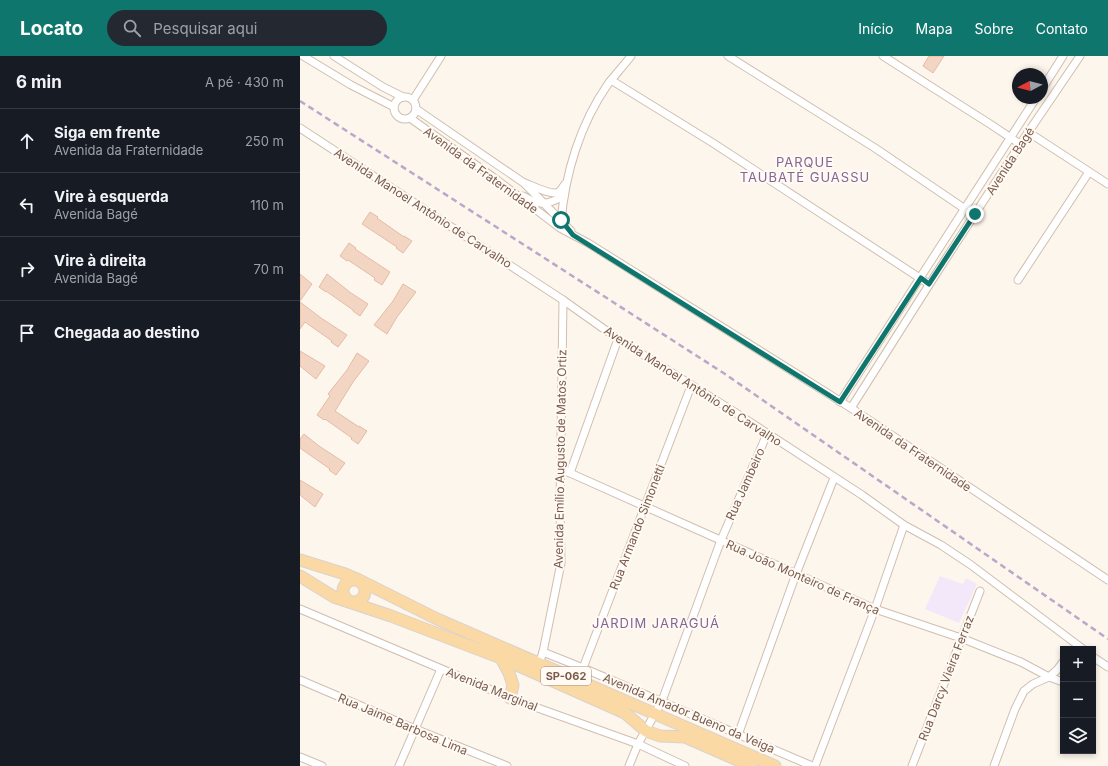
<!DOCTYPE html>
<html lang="pt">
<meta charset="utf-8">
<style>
:root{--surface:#171b24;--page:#242831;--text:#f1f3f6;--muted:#9ea1a6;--line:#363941;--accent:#0f766e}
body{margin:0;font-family:Inter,sans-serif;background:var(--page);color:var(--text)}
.controls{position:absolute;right:12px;bottom:12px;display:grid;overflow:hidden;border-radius:0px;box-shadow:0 2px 6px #0003}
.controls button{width:36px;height:36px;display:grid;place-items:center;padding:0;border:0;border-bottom:1px solid var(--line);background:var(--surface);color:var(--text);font:20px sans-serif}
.compass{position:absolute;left:712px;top:12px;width:36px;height:36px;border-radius:50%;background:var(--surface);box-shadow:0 2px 6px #0003;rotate:263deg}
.stop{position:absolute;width:12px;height:12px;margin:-9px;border:3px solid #0f766e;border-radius:50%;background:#fff}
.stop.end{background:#0f766e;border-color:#fff;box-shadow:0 1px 4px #0008}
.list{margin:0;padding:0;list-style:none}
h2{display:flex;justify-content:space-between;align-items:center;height:52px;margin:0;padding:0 16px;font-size:17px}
h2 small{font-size:13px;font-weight:400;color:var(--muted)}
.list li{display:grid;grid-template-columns:26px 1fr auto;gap:12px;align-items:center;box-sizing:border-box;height:64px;padding:0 16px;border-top:1px solid var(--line)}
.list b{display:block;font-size:15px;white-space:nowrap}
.list p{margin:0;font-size:13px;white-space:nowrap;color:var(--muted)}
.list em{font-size:13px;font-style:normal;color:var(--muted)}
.icon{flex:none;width:22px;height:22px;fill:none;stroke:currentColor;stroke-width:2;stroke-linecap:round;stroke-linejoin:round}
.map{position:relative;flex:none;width:808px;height:710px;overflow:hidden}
header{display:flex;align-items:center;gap:24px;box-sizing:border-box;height:56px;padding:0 20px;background:var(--accent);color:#fff}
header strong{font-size:19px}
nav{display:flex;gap:22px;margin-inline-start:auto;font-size:14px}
.search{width:280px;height:36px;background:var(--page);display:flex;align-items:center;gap:10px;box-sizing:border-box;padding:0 14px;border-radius:22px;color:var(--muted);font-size:15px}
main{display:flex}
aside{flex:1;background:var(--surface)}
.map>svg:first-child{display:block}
.education{fill:#f3e8fa}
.building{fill:#f3d5c3;stroke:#e6bba3}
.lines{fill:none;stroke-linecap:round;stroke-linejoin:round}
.street-casing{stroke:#d1beb0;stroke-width:9}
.primary-casing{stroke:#dad1cd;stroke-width:13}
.street{stroke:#fff;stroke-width:7}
.primary{stroke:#fbd9a5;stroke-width:11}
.rail{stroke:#b9a8c9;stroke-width:2.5;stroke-dasharray:6 4;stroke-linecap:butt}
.route{stroke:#0f766e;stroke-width:5}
.labels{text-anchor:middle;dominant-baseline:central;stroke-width:4;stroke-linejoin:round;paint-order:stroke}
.shield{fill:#fffaf3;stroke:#a28b7f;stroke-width:1}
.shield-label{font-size:11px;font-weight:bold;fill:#7a5c4d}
.street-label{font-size:12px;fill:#7a5c4d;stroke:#fffaf3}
.neighbourhood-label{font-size:13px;letter-spacing:1px;fill:#846695;stroke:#fffaf3}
</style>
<header>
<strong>Locato</strong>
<div class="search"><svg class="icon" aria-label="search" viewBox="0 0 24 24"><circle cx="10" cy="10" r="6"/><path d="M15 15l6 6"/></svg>Pesquisar aqui</div>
<nav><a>Início</a><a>Mapa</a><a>Sobre</a><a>Contato</a></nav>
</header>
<main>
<aside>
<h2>6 min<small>A pé · 430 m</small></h2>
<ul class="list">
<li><svg class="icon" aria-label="ahead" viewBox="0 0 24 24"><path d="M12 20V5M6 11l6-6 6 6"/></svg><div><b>Siga em frente</b><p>Avenida da Fraternidade</p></div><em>250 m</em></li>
<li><svg class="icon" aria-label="left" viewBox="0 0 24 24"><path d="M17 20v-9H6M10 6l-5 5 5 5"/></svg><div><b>Vire à esquerda</b><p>Avenida Bagé</p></div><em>110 m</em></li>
<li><svg class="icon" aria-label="right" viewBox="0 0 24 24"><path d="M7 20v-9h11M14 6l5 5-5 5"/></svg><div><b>Vire à direita</b><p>Avenida Bagé</p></div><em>70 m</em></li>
<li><svg class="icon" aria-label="arrive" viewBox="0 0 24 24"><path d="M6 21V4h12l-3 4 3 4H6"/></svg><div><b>Chegada ao destino</b></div></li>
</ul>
</aside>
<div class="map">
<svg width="808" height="710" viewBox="0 0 808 710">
<rect width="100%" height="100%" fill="#fdf6ec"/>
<path class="education" d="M 640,520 L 663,528 L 666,522 L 677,528 L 659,567 L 625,553 Z"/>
<g class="building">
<path d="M 629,0 L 644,0 L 633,17 L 623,10 Z"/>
<path d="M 70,156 L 78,161 L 77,162 L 104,181 L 104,180 L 112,185 L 103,197 L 96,192 L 97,191 L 62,168 Z"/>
<path d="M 49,187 L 56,192 L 55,193 L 90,216 L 82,229 L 74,224 L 75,222 L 48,204 L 47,205 L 40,200 Z"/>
<path d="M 0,218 L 12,228 L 0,245 Z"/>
<path d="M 27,218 L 51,237 L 68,248 L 60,260 L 53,255 L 53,254 L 26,235 L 26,236 L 19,231 Z"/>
<path d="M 103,228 L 116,236 L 97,261 L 87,278 L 74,269 L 93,245 Z"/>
<path d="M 0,246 L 21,262 L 47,279 L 38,291 L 31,286 L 32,285 L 5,266 L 0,273 Z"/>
<path d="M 0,295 L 25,310 L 16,323 L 0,310 Z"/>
<path d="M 57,297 L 69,305 L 53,326 L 35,355 L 59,371 L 59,370 L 67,375 L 58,388 L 51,383 L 52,382 L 25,363 L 24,364 L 17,359 L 30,340 L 28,338 L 47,314 Z"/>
<path d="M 4,378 L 19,390 L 45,407 L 36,419 L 29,414 L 30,413 L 0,392 L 0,383 Z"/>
<path d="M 0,424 L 23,438 L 15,451 L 0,439 Z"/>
</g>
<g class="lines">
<defs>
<g id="street">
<path d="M 3,0 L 51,29 L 94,51"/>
<path d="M 34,0 L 83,31 L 103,41"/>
<path d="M 428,0 L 575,92 L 665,153"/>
<path d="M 583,0 L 690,68 L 720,88"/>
<path d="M 311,24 L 413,87 L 629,228"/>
<path d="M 742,33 L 763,0"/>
<circle cx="105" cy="52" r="11"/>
<path d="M 113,44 L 141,0"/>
<path d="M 116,53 L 224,127 L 271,175"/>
<path d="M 110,62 L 197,124 L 260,172 L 288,187 L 551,352 L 808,524"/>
<path d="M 0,72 L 263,244 L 318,283 L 433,355 L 562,439 L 604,469 L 641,489 L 671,509 L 783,593"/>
<path d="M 728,76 L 808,128"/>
<path d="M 225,127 C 233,130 252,140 259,136 C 261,134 263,131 265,128"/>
<path d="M 223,140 C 240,150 247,149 264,140"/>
<path d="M 261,166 C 265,118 280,68 308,28 C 315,19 324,9 331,0"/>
<path d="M 718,224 L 789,116"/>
<path d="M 540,346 L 736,42"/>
<path d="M 551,352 L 636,218 L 725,81 L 780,0"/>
<path d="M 261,413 L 575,553 L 661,582 L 721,606 L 749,621 L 763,626"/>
<path d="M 270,417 L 318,283"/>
<path d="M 0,553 L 210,642 L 338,688 L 385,710"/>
<path d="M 243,596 L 283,612 L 512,710"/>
<path d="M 793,601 L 808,611"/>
<path d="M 239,608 L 243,596 L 261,507 L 260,452 L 263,244"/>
<path d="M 283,612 L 391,330"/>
<path d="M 0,624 L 115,673 L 207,710"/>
<path d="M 438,679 L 496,518 L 534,422"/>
<path d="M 0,701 L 22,710"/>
<path d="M 99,710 L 141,613"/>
<path d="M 329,710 L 338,688 L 362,645 L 421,484 L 467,378"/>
<path d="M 515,710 L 575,553 L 604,469"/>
<path d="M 612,710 L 680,535"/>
<path d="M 694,710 L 715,653 L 724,635 L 733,628 L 749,621 L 757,614 L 763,606"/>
</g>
<g id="primary">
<path d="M 0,504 L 45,518 L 59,524 L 137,563 L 475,710"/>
<path d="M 0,520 L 34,541 L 91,560 L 201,602 L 325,657 L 346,675 L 360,680 L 385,681 L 451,710"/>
<circle cx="54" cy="535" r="11"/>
<path d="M 201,602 L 209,617 L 213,629 L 210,642"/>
</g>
</defs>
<use href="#street" class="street-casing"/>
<use href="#primary" class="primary-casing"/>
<use href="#street" class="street"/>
<use href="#primary" class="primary"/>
<path class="rail" d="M 0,45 L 425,318 L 808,583"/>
</g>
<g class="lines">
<path class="route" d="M 261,164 L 273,179 L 540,346 L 621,222 L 629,228 L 675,158"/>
</g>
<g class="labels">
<rect class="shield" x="241" y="611" width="50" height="18" rx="3"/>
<g class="shield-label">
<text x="266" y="620">SP-062</text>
</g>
<g class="street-label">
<text transform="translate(710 105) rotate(-57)">Avenida Bagé</text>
<text transform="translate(181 114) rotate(36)">Avenida da Fraternidade</text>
<text transform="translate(123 152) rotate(33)">Avenida Manoel Antônio de Carvalho</text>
<text transform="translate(393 330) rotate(33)">Avenida Manoel Antônio de Carvalho</text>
<text transform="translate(613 394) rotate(34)">Avenida da Fraternidade</text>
<text transform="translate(260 403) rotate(-89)">Avenida Emílio Augusto de Matos Ortiz</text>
<text transform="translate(445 428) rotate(-66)">Rua Jambeiro</text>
<text transform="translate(337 471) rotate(-69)">Rua Armando Simonetti</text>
<text transform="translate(503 521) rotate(24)">Rua João Monteiro de França</text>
<text transform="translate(646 622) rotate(-69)">Rua Darcy Vieira Ferraz</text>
<text transform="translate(192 633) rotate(22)">Avenida Marginal</text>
<text transform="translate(389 657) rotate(23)">Avenida Amador Bueno da Veiga</text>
<text transform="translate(103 668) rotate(23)">Rua Jaime Barbosa Lima</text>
</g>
<g class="neighbourhood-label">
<text x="505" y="106">PARQUE<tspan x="505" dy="15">TAUBATÉ GUASSU</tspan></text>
<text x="356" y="567">JARDIM JARAGUÁ</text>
</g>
</g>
</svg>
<div class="controls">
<button>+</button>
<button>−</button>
<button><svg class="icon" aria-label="layers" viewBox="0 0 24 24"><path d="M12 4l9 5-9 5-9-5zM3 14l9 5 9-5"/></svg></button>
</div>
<svg class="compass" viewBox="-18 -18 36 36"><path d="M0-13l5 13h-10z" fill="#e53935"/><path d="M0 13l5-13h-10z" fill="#9ea1a6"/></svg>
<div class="stop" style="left:261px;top:164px"></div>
<div class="stop end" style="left:675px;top:158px"></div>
</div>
</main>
